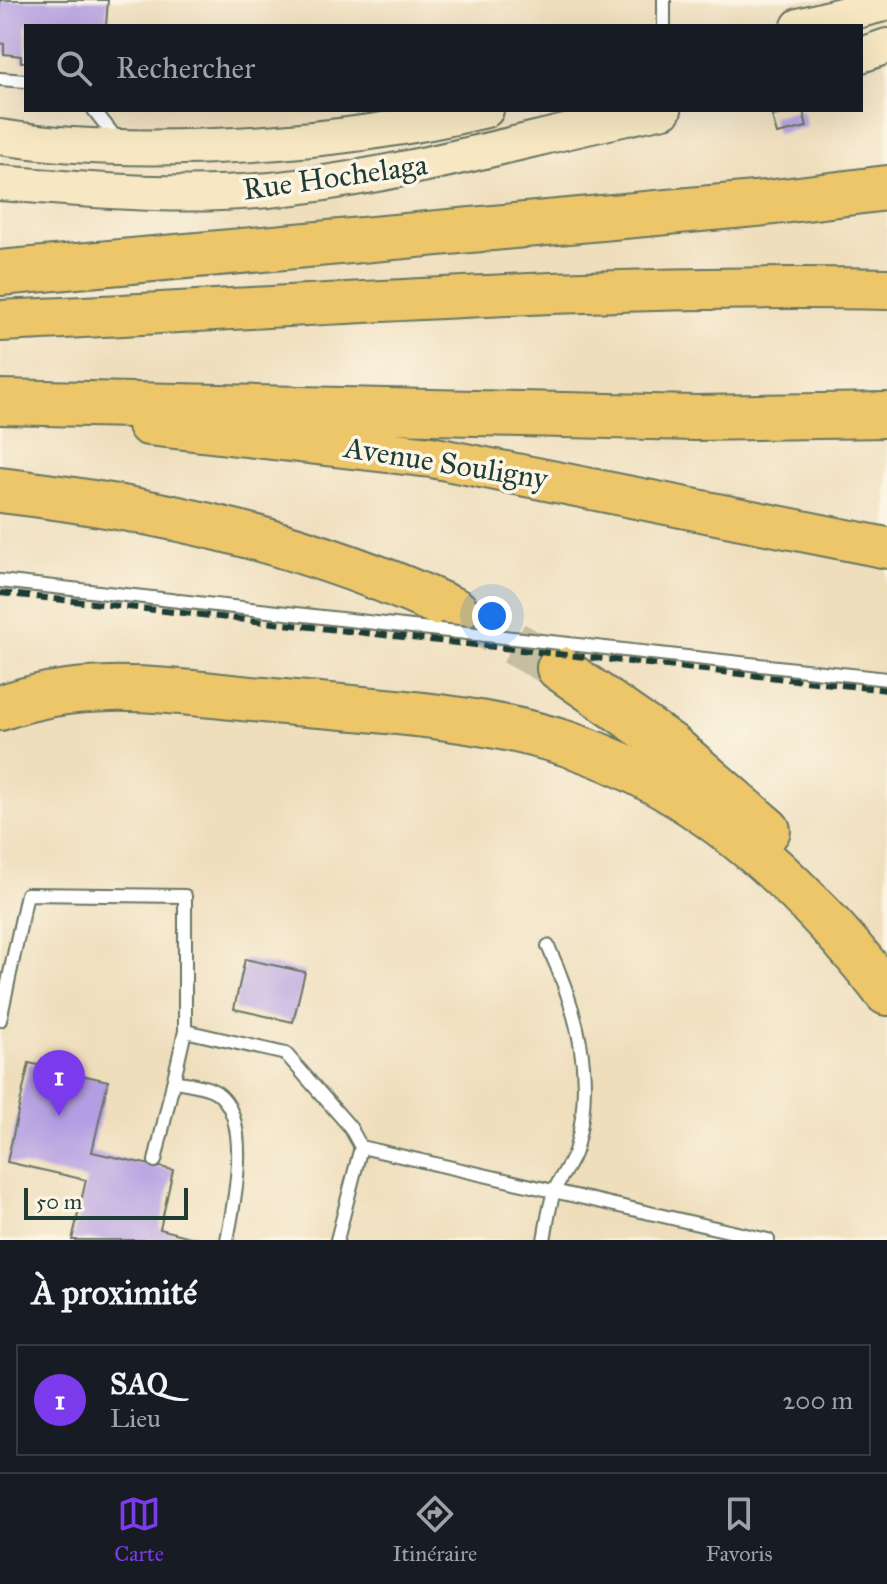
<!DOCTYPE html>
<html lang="fr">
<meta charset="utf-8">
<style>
:root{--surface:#171b24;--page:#20242c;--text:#f1f3f6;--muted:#9ea1a6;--line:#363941;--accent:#7c3aed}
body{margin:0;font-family:"IM FELL Great Primer",serif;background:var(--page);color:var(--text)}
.scale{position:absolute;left:24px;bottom:20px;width:164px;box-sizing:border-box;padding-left:8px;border:4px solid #1f3d34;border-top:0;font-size:22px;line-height:28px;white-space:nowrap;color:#1f3d34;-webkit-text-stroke:6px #fcf5e5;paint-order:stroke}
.you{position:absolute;left:492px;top:616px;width:28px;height:28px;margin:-20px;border:6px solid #fff;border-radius:50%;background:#1a73e8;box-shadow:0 0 0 12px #1a73e833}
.badge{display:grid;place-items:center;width:52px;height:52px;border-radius:50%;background:var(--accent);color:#fff;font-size:26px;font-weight:700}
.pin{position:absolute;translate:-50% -66px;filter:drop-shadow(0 2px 4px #0008)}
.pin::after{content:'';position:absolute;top:42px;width:28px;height:24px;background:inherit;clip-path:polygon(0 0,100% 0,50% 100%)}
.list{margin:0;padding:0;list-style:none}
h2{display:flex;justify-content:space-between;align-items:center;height:104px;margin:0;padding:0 32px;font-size:34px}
h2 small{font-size:26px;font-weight:400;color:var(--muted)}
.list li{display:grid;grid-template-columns:52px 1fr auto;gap:24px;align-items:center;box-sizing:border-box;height:112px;margin:0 16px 16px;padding:0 16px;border:2px solid var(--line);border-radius:0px}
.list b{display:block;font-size:30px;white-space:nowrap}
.list p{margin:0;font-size:26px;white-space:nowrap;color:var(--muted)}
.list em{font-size:26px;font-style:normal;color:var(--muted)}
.icon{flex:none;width:44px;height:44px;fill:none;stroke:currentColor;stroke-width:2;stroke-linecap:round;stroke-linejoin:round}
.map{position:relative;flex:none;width:887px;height:1240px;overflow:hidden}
.search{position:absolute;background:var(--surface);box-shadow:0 8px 32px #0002;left:24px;right:24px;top:24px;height:88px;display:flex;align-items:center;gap:20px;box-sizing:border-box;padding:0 28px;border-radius:0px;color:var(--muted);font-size:30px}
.sheet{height:232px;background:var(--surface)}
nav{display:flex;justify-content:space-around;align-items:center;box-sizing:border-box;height:112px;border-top:2px solid var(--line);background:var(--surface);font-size:22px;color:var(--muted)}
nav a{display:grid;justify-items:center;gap:4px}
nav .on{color:var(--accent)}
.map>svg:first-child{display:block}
.building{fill:#b49de2}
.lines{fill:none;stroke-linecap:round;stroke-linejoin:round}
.motorway-tunnel{stroke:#c5bea1;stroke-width:44;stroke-dasharray:44 22;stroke-linecap:butt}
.service-casing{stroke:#687564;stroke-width:16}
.secondary-casing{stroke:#687564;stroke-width:38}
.trunk-casing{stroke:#687564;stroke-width:44}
.motorway-casing{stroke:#687564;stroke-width:48}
.service{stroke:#fff;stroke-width:12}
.secondary{stroke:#f7e8c3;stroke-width:34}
.trunk{stroke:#ecc669;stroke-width:40}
.motorway{stroke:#ecc669;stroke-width:44}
.rail{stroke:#1f3d34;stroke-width:6;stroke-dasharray:12 6;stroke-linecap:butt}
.service-bridge-casing{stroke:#687564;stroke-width:16;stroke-linecap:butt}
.service-bridge{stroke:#fff;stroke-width:12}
.labels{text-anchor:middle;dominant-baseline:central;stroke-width:7;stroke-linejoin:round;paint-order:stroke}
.street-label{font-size:30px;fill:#1f3d34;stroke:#fcf5e5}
</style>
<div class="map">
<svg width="887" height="1240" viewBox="0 0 887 1240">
<rect width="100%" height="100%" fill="#fcf5e5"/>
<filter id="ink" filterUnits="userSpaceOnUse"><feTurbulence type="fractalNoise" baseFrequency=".0125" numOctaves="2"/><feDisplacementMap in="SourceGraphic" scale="16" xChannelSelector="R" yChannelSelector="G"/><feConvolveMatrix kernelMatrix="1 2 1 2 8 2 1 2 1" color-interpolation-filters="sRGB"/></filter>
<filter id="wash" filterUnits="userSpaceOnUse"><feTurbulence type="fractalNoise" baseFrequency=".006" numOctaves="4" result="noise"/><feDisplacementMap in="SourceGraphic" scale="32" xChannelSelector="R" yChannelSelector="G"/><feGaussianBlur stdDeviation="1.8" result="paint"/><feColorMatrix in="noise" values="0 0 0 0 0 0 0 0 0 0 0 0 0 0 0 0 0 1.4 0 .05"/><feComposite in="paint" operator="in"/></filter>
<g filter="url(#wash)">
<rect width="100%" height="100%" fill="#efdebc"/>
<g id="blocks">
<g class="building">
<path d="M 0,0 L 108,0 L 106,26 L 26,26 L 26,62 L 21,62 L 21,56 L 4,54 L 4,44 L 0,43 Z"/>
<path d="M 803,110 L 807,127 L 777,134 L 772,116 Z"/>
<path d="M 245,959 L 305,972 L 293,1022 L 234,1009 Z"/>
<path d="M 29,1063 L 108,1081 L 92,1152 L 173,1170 L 160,1229 L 202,1240 L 72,1240 L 86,1180 L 7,1162 Z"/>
</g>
</g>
</g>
<g filter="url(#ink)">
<use href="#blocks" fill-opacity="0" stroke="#687564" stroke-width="2"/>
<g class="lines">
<path class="motorway-tunnel" d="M 456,611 L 559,668"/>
<defs>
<g id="service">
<path d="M 664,0 L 664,26"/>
<path d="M 0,79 L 26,81"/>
<path d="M 94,110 L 119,142"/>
<path d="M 0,581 L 439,630"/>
<path d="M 560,643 L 887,679"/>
<path d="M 0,1020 L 27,894 L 185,896 L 185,1031 L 155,1161"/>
<path d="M 185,1031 L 286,1054 L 350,1127 L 361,1147"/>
<path d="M 175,1081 C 188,1084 205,1085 216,1092 C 253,1117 234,1204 227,1240"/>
<path d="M 337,1240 L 361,1147 L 768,1240"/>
<path d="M 544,1240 C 547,1224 549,1207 554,1192 C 559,1177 572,1164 576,1148 C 595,1076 578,1012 548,946"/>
</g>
<g id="secondary">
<path d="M 799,26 L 887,3"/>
<path d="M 861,55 L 887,46"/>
<path d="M 0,137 C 143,159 346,144 486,110"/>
<path d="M 0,183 C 98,191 198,200 296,187 C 421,171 541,135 664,110"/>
</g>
<g id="trunk">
<path d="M 0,321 C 295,308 591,283 887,289"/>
<path d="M 148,425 L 431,457 L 887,548"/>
</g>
<g id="motorway">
<path d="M 0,273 L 766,203 L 887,188"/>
<path d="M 0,402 L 696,418 L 887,415"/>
<path d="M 0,490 C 162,509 307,542 456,611"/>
<path d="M 559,668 L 670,745 L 768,830"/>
<path d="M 0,708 C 85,676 175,692 263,700 C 363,710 471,713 568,744 C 698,786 805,887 887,993"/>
</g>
</defs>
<use href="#service" class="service-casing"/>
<use href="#secondary" class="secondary-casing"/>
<use href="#trunk" class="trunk-casing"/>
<use href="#motorway" class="motorway-casing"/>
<use href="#service" class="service"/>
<use href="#secondary" class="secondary"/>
<use href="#trunk" class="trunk"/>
<use href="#motorway" class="motorway"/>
<path class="rail" d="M 0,593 L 887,690"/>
<defs>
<path id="service-bridge" d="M 439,630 L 560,643"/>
</defs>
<use href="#service-bridge" class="service-bridge-casing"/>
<use href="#service-bridge" class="service-bridge"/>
</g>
</g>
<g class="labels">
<g class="street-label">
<text transform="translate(335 177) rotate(-8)">Rue Hochelaga</text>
<text transform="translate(446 463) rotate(9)">Avenue Souligny</text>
</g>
</g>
</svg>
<div class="scale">50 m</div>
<div class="you"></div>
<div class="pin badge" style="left:59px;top:1116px">1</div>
<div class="search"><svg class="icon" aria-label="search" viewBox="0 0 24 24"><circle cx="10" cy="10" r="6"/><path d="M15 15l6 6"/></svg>Rechercher</div>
</div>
<section class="sheet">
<h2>À proximité<small></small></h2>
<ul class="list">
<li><span class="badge">1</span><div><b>SAQ</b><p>Lieu</p></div><em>200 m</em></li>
</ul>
</section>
<nav>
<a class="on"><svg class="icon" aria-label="map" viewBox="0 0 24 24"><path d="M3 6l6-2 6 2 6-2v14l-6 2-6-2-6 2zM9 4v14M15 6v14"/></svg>Carte</a>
<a><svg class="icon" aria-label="directions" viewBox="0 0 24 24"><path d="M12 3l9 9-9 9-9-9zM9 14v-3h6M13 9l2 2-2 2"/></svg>Itinéraire</a>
<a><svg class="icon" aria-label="saved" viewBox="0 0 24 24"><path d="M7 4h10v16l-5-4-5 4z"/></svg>Favoris</a>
</nav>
